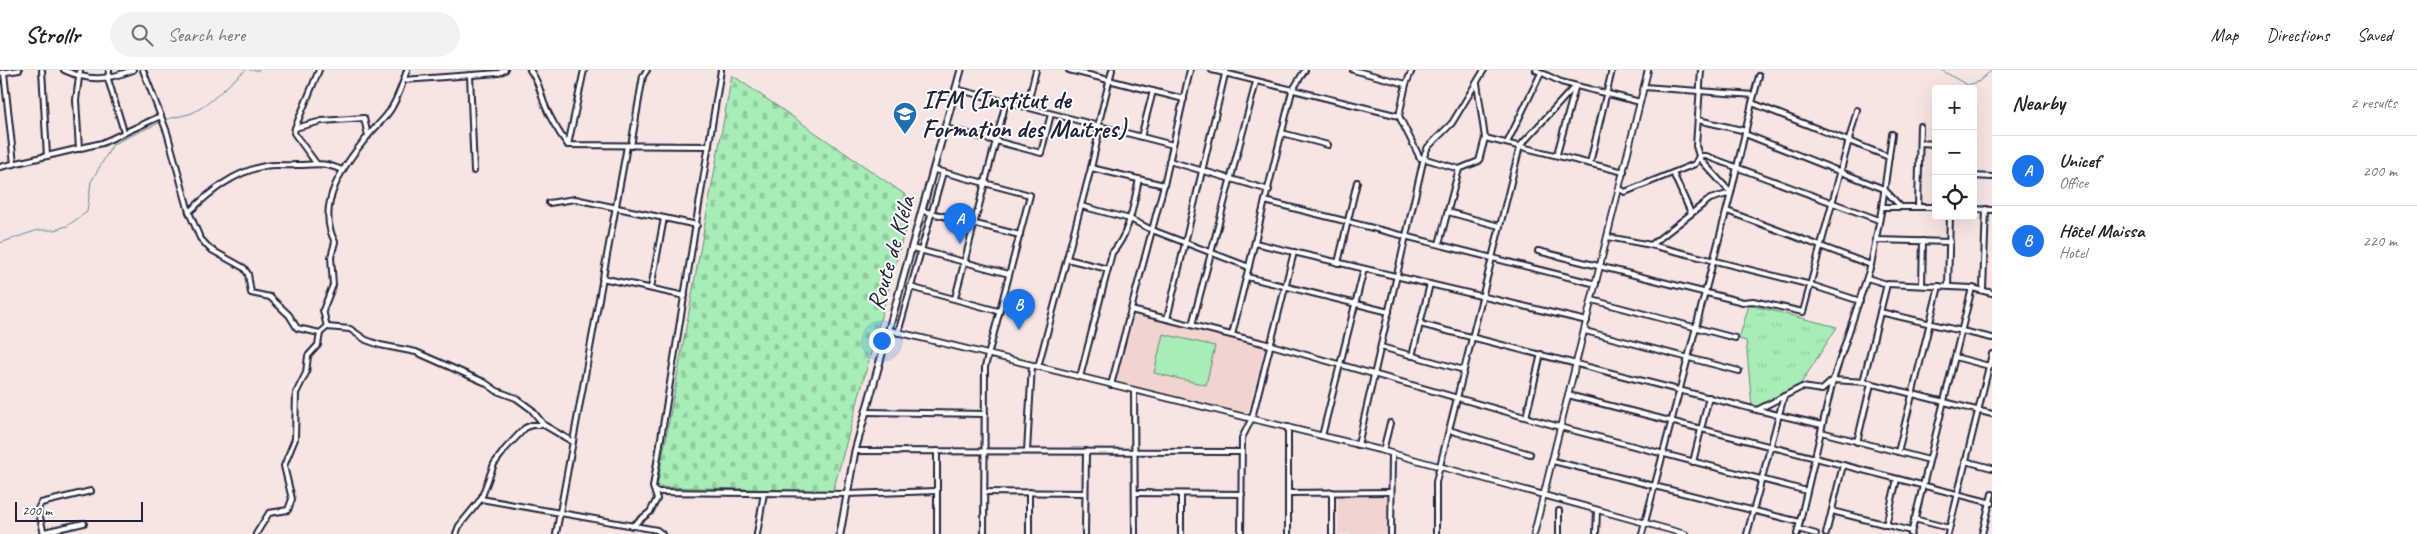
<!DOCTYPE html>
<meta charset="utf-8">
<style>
:root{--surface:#fff;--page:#f2f2f2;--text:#222;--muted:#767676;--line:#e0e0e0;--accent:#1a73e8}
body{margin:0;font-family:Caveat,sans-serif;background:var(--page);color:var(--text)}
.controls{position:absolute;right:15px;top:15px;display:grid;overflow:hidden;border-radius:5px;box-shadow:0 5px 20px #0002}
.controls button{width:45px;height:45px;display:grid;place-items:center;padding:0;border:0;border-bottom:1px solid var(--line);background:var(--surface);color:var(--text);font:25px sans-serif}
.scale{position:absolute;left:15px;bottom:12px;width:128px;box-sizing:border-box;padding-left:5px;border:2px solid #22223b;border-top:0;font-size:14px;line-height:18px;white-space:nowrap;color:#22223b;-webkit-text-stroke:4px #fff;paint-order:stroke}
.you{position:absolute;left:881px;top:270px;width:18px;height:18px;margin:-12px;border:4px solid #fff;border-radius:50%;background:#1a73e8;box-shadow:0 0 0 8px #1a73e833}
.badge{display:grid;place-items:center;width:32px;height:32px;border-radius:50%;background:var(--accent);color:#fff;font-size:16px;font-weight:700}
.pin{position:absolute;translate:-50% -41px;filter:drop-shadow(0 1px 2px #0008)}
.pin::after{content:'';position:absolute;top:26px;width:18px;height:15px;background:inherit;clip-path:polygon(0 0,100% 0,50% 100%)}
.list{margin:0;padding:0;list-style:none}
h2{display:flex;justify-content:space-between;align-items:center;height:65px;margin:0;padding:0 20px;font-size:21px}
h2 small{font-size:16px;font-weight:400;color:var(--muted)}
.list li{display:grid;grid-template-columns:32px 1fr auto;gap:15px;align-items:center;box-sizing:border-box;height:70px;padding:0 20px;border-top:1px solid var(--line)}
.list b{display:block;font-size:19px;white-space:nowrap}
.list p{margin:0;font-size:16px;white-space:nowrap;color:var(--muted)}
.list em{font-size:16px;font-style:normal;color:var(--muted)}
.icon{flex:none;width:28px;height:28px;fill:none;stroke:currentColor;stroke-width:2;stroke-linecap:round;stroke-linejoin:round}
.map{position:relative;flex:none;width:1992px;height:464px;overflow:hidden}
header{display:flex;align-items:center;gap:30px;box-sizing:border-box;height:70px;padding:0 25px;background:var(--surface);border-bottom:1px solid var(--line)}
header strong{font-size:24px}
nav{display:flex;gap:28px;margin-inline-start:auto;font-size:18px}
.search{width:350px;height:45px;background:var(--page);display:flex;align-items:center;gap:12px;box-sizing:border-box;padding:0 18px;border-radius:28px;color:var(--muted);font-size:19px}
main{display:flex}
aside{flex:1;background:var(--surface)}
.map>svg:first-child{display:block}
.built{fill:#f1d3cf}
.green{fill:#a8edb8;stroke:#65887a}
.cemetery{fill:url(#cemetery-stones);stroke:#65887a}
.park{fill:url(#park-tufts);stroke:#65887a}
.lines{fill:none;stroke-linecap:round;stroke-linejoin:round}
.stream{stroke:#5b8b9a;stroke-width:1}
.minor-casing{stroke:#22223b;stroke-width:8}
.tertiary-casing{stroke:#22223b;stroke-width:8}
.secondary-casing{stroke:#22223b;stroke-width:9}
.minor{stroke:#fff;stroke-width:4}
.tertiary{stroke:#fff;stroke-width:4.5}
.secondary{stroke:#fff;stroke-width:5}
.labels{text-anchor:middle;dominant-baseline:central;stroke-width:4;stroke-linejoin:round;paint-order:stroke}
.poi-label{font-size:25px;font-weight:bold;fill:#22223b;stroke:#fff;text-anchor:start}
.street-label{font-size:25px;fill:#22223b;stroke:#fff}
</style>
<header>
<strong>Strollr</strong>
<div class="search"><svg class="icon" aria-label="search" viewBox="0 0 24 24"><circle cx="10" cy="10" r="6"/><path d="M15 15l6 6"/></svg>Search here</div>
<nav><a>Map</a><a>Directions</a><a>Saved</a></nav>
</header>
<main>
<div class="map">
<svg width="1992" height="464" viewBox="0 0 1992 464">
<defs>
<pattern id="cemetery-stones" width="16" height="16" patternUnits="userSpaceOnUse" patternTransform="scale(1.25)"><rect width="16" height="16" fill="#a8edb8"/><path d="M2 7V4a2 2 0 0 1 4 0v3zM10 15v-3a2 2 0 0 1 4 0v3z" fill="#90cb9f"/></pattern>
<pattern id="park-tufts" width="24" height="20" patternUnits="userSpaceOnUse" patternTransform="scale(1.25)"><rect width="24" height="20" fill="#a8edb8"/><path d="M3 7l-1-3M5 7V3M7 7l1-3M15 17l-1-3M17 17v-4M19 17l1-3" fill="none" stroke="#90cb9f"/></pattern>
</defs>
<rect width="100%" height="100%" fill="#f7e5e3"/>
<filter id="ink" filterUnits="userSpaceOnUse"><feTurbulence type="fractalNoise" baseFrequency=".02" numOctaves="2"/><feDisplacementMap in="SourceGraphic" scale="10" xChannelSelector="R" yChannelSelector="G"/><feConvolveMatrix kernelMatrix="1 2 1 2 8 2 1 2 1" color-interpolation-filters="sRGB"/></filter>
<g filter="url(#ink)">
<g class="built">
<path d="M 1135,245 L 1265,277 L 1247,344 L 1117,311 Z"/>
<path d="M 1338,427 L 1388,427 L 1387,464 L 1338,464 Z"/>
</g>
<path class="green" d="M 1163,264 L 1215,276 L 1206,315 L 1154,303 Z"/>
<path class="cemetery" d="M 732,5 L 913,130 L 833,421 L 657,417 Z"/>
<path class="park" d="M 1749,235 L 1837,257 L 1800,315 L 1756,338 L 1752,337 L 1746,271 L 1739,269 Z"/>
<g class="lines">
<g class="stream">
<path d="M 250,0 L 259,0"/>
<path d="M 1941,0 L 1967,15 L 1978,12 L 1992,0"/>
<path d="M 164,50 C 173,47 189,45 194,42 C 215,31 228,13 246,0"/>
<path d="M 0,173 L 38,160 L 54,160 L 67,156 L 87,142 L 91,112 L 113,74 L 161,52"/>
</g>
<defs>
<g id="minor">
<path d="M 42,0 L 47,86"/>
<path d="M 64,0 C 90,12 106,10 133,0"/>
<path d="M 109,0 L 108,9 L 124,62"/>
<path d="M 143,0 L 167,62 L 189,142 C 211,121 234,102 265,96 C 275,94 286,96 296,95 C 318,95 320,91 342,100"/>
<path d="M 530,0 C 538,11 540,20 544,33 C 550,48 559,63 568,75 L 709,76"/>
<path d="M 1069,0 L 1184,29"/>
<path d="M 1212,0 L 1399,46"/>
<path d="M 1353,0 L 1406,14"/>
<path d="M 1412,0 L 1406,14 L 1399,46 L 1420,88"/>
<path d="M 1536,0 L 1561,12 L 1640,32"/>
<path d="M 0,3 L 19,0"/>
<path d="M 4,3 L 14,94"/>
<path d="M 470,5 L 474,101"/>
<path d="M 404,10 L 499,3 L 505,0"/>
<path d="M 1644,17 L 1754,25 L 1752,33 L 1889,87"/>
<path d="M 956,19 L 1173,75"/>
<path d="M 1754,25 L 1759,6"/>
<path d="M 1027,37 L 1036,0"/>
<path d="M 1698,50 L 1746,61"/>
<path d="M 295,58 L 319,0"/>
<path d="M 946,58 L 1041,83 L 1051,44"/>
<path d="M 1282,63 L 1328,75"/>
<path d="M 1745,64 L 1884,119 L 1901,137"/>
<path d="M 1141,67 L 1153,21"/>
<path d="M 1485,68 L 1624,102"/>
<path d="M 1507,73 L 1541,3"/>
<path d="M 1920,73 L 1936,74"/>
<path d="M 568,75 L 584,0"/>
<path d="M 631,76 L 643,6 L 647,0"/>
<path d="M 79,79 L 76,30 L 80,0"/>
<path d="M 1557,84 L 1575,18"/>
<path d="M 1419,87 L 1459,99 L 1479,91 L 1485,68 L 1477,13"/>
<path d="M 1169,91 L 1269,120"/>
<path d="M 316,93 L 294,63 L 295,58 L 322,51 L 364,48 L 368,66"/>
<path d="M 1590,93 L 1612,0"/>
<path d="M 0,97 L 102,73 L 161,46"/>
<path d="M 1091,98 L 1164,115"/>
<path d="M 935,100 L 1030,125 L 985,297 L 984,464"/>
<path d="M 1673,103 L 1691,143"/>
<path d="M 1973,106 L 1992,107"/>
<path d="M 1620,119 L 1625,122 L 1695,94 L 1699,86 L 1706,86 L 1879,150"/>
<path d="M 1265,131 L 1596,214"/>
<path d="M 549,133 L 575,129 L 697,155"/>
<path d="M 1081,136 L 1130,149 L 1152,160 L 1249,197"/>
<path d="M 1882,137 L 1892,64"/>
<path d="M 1918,137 L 1920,56"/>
<path d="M 1973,139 L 1992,140"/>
<path d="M 923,141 L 1020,165"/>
<path d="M 1727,141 L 1871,195"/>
<path d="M 189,142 L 200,168 L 210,179 L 244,198 L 248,204 L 251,223 L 270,227 L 289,245 L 297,258 L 320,263"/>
<path d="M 1448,142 L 1499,156"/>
<path d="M 1608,167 L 1651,175 L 1811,215 L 1860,231"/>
<path d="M 1876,170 L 1950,172"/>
<path d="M 1255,173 L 1587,251"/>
<path d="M 1439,174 L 1459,99"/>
<path d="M 1651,175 L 1710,129 L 1731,123 L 1700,89 L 1696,76 L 1701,0"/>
<path d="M 912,178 L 1009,204"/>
<path d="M 1538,181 L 1743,232 L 1753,231 L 1803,242 L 1857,40"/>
<path d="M 1067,189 L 1108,199"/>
<path d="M 1338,193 L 1357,112"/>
<path d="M 1247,207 L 1389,242"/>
<path d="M 602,208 L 685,226"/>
<path d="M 1867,208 L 1887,214 L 1972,218 L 1992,223"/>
<path d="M 1922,215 L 1923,171"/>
<path d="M 1948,216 L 1950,146"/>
<path d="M 910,217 L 998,241"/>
<path d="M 651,218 L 664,148"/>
<path d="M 1983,219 L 1986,139"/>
<path d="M 955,228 L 1006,32"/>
<path d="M 1592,230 L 1735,268"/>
<path d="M 1131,240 L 1271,275 L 1560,357 L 1807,421"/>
<path d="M 1880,242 L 1992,268"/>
<path d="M 1167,249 L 1226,0"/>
<path d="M 1420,254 L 1757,340 L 1822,355"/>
<path d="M 1192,255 L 1256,12"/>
<path d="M 327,257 L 350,259 L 366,270 L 380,275 L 416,282 L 484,312 L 497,321 L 516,328 L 531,339 L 544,355 L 573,372"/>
<path d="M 1585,261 L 1739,301"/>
<path d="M 898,263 L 943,102"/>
<path d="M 1232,265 L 1292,21 L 1305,0"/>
<path d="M 1381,277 L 1464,300"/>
<path d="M 1412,286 L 1430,214"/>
<path d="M 1955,287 L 1989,296"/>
<path d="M 1038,297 L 1091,98 L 1098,67 L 1097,60 L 1112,0"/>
<path d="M 1080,307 L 1112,183 C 1130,163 1133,136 1139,109"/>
<path d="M 1863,312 L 1887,214"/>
<path d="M 1111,315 L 1164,115 L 1190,0"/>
<path d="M 1134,321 L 1135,464"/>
<path d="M 1568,325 L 1992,433"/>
<path d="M 1757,340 L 1802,317 L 1822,320 L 1833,310 L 1865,312 L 1992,344"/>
<path d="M 866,342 L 985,344"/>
<path d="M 1526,347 L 1541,284"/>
<path d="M 1288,357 L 1288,464"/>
<path d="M 1449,360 L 1530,384"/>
<path d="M 1821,362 L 1929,390"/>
<path d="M 1322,366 L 1364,199"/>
<path d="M 1857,372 L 1871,314"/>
<path d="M 1358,375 L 1425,83 L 1428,77 L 1452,53 L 1484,0"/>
<path d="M 855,381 L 1242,382"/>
<path d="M 1027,381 L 1032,295"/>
<path d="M 1383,381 L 1390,353"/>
<path d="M 1898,382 L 1939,216"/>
<path d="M 1553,391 L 1800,452"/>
<path d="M 1965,391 L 1992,398"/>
<path d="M 1693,392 L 1709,327"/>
<path d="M 656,422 L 847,424 L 937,421"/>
<path d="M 985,422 L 1085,423"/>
<path d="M 1135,423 L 1242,424"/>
<path d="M 1288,423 L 1391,422"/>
<path d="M 481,429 L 657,460 L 662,464"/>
<path d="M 1832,441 L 1911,461"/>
<path d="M 1914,449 L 1949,458"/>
<path d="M 1886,455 L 1897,409"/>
<path d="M 632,456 L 650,442 L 657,429 L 653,417 L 721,0"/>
<path d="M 1798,459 L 1816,464"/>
<path d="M 44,462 L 84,453"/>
<path d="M 44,464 L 38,439 L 41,433 L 91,421"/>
<path d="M 256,464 L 269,443 L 288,440 L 292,429 L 284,396 L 295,369 L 296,323 L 306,303 L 308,286 L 318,275 L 320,263 L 327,257 L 323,240 L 333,215 L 331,187 L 335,172 C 315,135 344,94 368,66 C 375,57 385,49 391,39 C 398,27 403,13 407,0"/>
<path d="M 456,464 L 459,456 L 481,429 L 494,394 L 506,378 L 525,358 L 532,355 L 544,355"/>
<path d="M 556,464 L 627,76"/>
<path d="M 757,464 L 764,423"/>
<path d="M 937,464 L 937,381"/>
<path d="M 1029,464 L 1029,422"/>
<path d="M 1085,464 L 1086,381"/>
<path d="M 1181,464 L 1181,424"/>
<path d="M 1241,464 L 1242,368 L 1252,348 L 1294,182"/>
<path d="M 1332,464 L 1332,422"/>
<path d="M 1391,464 L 1392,384"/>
<path d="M 1436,464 L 1436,412 L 1520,76 L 1575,16"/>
<path d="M 1559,464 L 1559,441"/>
<path d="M 1596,464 L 1597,441"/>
<path d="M 1642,464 L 1731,123 L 1752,33"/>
<path d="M 1747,464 L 1784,326"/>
<path d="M 1797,464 L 1833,310 L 1871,195 L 1882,137 L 1936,137"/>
<path d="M 1826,464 L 1843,395"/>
<path d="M 1911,464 L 1972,218"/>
<path d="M 1948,464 L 1992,284"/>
<path d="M 1982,464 L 1992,424"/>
</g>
<g id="tertiary">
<path d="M 889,260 L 1380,380 L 1685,464"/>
<path d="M 1534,464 L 1648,0"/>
</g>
<path id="secondary" d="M 840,464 L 855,381 L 961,0"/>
</defs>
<use href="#minor" class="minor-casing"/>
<use href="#tertiary" class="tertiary-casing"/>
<use href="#secondary" class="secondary-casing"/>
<use href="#minor" class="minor"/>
<use href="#tertiary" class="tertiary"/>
<use href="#secondary" class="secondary"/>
</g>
</g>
<defs>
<symbol id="school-pin" viewBox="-11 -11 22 30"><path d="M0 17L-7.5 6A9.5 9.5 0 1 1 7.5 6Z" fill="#1f6fb2" stroke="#fff"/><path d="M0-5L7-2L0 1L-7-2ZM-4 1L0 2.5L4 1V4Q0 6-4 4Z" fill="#fff"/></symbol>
</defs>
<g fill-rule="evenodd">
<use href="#school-pin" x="891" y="30" width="28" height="38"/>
</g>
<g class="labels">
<g class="poi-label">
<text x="922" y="30">IFM (Institut de<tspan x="922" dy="29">Formation des Maitres)</tspan></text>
</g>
<g class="street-label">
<text transform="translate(891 183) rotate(-74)">Route de Kléla</text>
</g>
</g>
</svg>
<div class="controls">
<button>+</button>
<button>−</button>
<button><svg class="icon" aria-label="locate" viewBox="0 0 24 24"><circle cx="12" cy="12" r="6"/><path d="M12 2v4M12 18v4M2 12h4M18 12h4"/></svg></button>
</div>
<div class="scale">200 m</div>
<div class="you"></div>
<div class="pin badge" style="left:960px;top:174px">A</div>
<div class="pin badge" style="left:1019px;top:260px">B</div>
</div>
<aside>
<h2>Nearby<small>2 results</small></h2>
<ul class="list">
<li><span class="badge">A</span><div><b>Unicef</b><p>Office</p></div><em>200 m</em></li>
<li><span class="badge">B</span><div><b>Hôtel Maissa</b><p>Hotel</p></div><em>220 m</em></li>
</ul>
</aside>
</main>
